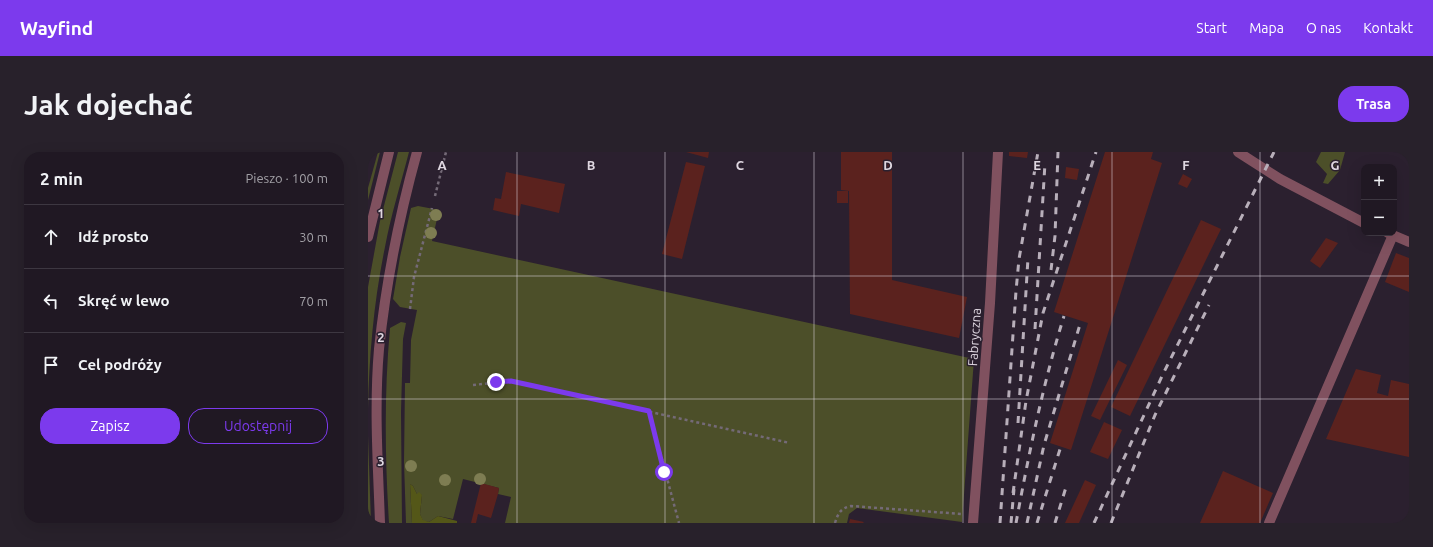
<!DOCTYPE html>
<html lang="pl">
<meta charset="utf-8">
<style>
:root{--surface:#201823;--page:#28212b;--text:#f1f3f6;--muted:#a2a0a6;--line:#3d3741;--accent:#7c3aed}
body{margin:0;font-family:Ubuntu,sans-serif;background:var(--page);color:var(--text)}
.controls{position:absolute;right:12px;top:12px;display:grid;overflow:hidden;border-radius:8px;box-shadow:0 4px 16px #0002}
.controls button{width:36px;height:36px;display:grid;place-items:center;padding:0;border:0;border-bottom:1px solid var(--line);background:var(--surface);color:var(--text);font:20px sans-serif}
.stop{position:absolute;width:12px;height:12px;margin:-9px;border:3px solid #7c3aed;border-radius:50%;background:#fff}
.stop.end{background:#7c3aed;border-color:#fff;box-shadow:0 1px 4px #0008}
.list{margin:0;padding:0;list-style:none}
h2{display:flex;justify-content:space-between;align-items:center;height:52px;margin:0;padding:0 16px;font-size:17px}
h2 small{font-size:13px;font-weight:400;color:var(--muted)}
.list li{display:grid;grid-template-columns:26px 1fr auto;gap:12px;align-items:center;box-sizing:border-box;height:64px;padding:0 16px;border-top:1px solid var(--line)}
.list b{display:block;font-size:15px;white-space:nowrap}
.list em{font-size:13px;font-style:normal;color:var(--muted)}
.actions{display:flex;gap:8px;padding:12px 16px}
.actions a{flex:1;padding:9px 0;border:1px solid var(--accent);border-radius:16px;text-align:center;font-size:14px;color:var(--accent)}
.actions .main{background:var(--accent);color:#fff}
.icon{flex:none;width:22px;height:22px;fill:none;stroke:currentColor;stroke-width:2;stroke-linecap:round;stroke-linejoin:round}
.map{position:relative;flex:none;width:1041px;height:371px;overflow:hidden;border-radius:16px}
header{display:flex;align-items:center;gap:24px;box-sizing:border-box;height:56px;padding:0 20px;background:var(--accent);color:#fff}
header strong{font-size:19px}
nav{display:flex;gap:22px;margin-inline-start:auto;font-size:14px}
.intro{display:flex;align-items:center;justify-content:space-between;box-sizing:border-box;height:96px;padding:0 24px}
h1{margin:0;font-size:28px}
.button{padding:10px 18px;border-radius:16px;background:var(--accent);color:#fff;font-size:14px;font-weight:700}
main{display:flex;gap:24px;padding:0 24px}
aside{flex:1;background:var(--surface);border-radius:16px;box-shadow:0 4px 16px #0002}
.map>svg:first-child{display:block}
.green{fill:#4c4f29}
.forest{fill:#545718}
.building{fill:#5b221e}
.lines{fill:none;stroke-linecap:round;stroke-linejoin:round}
.path{stroke:#746a77;stroke-width:2.5;stroke-dasharray:3 3;stroke-linecap:butt}
.minor{stroke:#80515f;stroke-width:10}
.rail{stroke:#b8afba;stroke-width:3;stroke-dasharray:7 7;stroke-linecap:butt}
.tree{fill:#7e7d52}
.route{stroke:#7c3aed;stroke-width:5}
.grid{fill:none;stroke:#dfd7e1;stroke-width:1;stroke-opacity:0.55}
.labels{text-anchor:middle;dominant-baseline:central;stroke-width:3;stroke-linejoin:round;paint-order:stroke}
.street-label{font-size:13px;fill:#dfd7e1;stroke:#2b202f}
.grid-label{font-size:13px;text-anchor:middle;font-weight:bold;fill:#dfd7e1;stroke:#2b202f;stroke-width:3;stroke-linejoin:round;paint-order:stroke}
</style>
<header>
<strong>Wayfind</strong>
<nav><a>Start</a><a>Mapa</a><a>O nas</a><a>Kontakt</a></nav>
</header>
<div class="intro"><h1>Jak dojechać</h1><a class="button">Trasa</a></div>
<main>
<aside>
<h2>2 min<small>Pieszo · 100 m</small></h2>
<ul class="list">
<li><svg class="icon" aria-label="ahead" viewBox="0 0 24 24"><path d="M12 20V5M6 11l6-6 6 6"/></svg><div><b>Idź prosto</b></div><em>30 m</em></li>
<li><svg class="icon" aria-label="left" viewBox="0 0 24 24"><path d="M17 20v-9H6M10 6l-5 5 5 5"/></svg><div><b>Skręć w lewo</b></div><em>70 m</em></li>
<li><svg class="icon" aria-label="arrive" viewBox="0 0 24 24"><path d="M6 21V4h12l-3 4 3 4H6"/></svg><div><b>Cel podróży</b></div></li>
</ul>
<div class="actions"><a class="main">Zapisz</a><a>Udostępnij</a></div>
</aside>
<div class="map">
<svg width="1041" height="371" viewBox="0 0 1041 371">
<rect width="100%" height="100%" fill="#2b202f"/>
<g class="green">
<path d="M 10,0 L 12,0 L 0,48 L 0,36 Z"/>
<path d="M 30,0 L 41,0 C 33,31 23,63 17,95 C 6,148 1,204 0,258 L 0,135 L 12,69 Z"/>
<path d="M 953,0 L 977,0 L 972,18 L 960,32 L 955,31 L 959,22 L 948,10 Z"/>
<path d="M 50,54 L 71,58 L 64,89 L 606,207 L 594,370 L 489,356 L 481,362 L 479,371 L 137,371 L 143,345 L 130,342 L 131,336 L 95,327 L 85,367 L 70,364 L 61,370 L 55,369 L 52,362 L 54,343 L 49,342 L 45,334 L 42,332 L 44,371 L 38,371 L 36,310 L 37,231 L 42,231 L 43,188 L 49,158 L 32,155 L 25,147 L 32,105 L 43,56 Z"/>
<path d="M 33,170 L 38,171 L 35,187 L 33,260 L 34,371 L 21,371 C 17,306 16,242 22,176 Z"/>
<path d="M 0,284 L 3,371 L 0,371 Z"/>
</g>
<path class="forest" d="M 42,332 L 45,334 L 49,342 L 51,340 L 54,343 L 52,362 L 55,368 L 61,370 L 70,364 L 89,369 L 89,371 L 44,371 Z"/>
<g class="building">
<path d="M 318,0 L 341,0 L 340,6 Z"/>
<path d="M 473,0 L 524,0 L 524,128 L 599,145 L 591,186 L 482,162 L 481,39 L 473,38 Z"/>
<path d="M 641,0 L 660,0 L 659,6 L 641,4 Z"/>
<path d="M 737,0 L 785,0 L 783,7 L 794,11 L 703,298 L 682,291 L 720,171 L 686,160 Z"/>
<path d="M 318,10 L 337,14 L 314,107 L 294,102 Z"/>
<path d="M 698,15 L 711,17 L 709,28 L 697,26 Z"/>
<path d="M 138,20 L 197,32 L 191,61 L 153,52 L 151,64 L 125,58 L 127,46 L 133,47 Z"/>
<path d="M 815,22 L 824,27 L 819,36 L 810,32 Z"/>
<rect x="469" y="39" width="11" height="12"/>
<path d="M 833,68 L 853,77 L 762,264 L 743,255 Z"/>
<path d="M 958,86 L 970,91 L 952,116 L 942,109 Z"/>
<path d="M 1028,101 L 1041,106 L 1041,140 L 1017,130 Z"/>
<path d="M 750,208 L 759,213 L 732,268 L 723,264 Z"/>
<path d="M 988,217 L 1013,223 L 1009,241 L 1020,244 L 1023,228 L 1041,232 L 1041,305 L 958,287 Z"/>
<path d="M 736,270 L 754,278 L 740,307 L 722,300 Z"/>
<path d="M 855,319 L 905,341 L 892,371 L 832,371 Z"/>
<path d="M 717,328 L 728,333 L 711,371 L 697,371 Z"/>
<path d="M 113,331 L 131,336 L 130,342 L 123,366 L 110,362 L 108,371 L 103,371 Z"/>
<path d="M 482,367 L 496,370 L 495,371 L 481,371 Z"/>
</g>
<g class="lines">
<g class="path">
<path d="M 67,44 L 78,0"/>
<path d="M 42,157 L 46,125 L 64,56"/>
<path d="M 105,233 L 143,229 L 422,291"/>
<path d="M 281,259 L 311,371"/>
<path d="M 467,371 C 470,361 473,356 483,354 L 594,362"/>
</g>
<g class="minor">
<path d="M 870,0 L 912,27 L 996,71"/>
<path d="M 1020,81 L 1041,90"/>
<path d="M 0,85 L 21,0"/>
<path d="M 12,371 C 10,313 6,255 11,197 C 18,130 31,65 49,0"/>
<path d="M 605,371 L 622,151 L 630,0"/>
<path d="M 901,371 L 1025,83"/>
</g>
<g class="rail">
<path d="M 683,118 L 687,84 L 690,0"/>
<path d="M 667,177 L 677,11"/>
<path d="M 650,271 L 660,106"/>
<path d="M 645,341 L 658,249 L 675,161 L 728,0"/>
<path d="M 632,371 L 648,139 L 651,107 L 670,0"/>
<path d="M 643,371 L 646,337"/>
<path d="M 648,371 C 661,301 675,232 696,164"/>
<path d="M 659,371 L 676,293 L 713,169"/>
<path d="M 669,371 L 693,294"/>
<path d="M 687,371 L 699,332"/>
<path d="M 726,371 L 795,222 L 906,0"/>
<path d="M 743,371 L 787,263 L 841,153"/>
</g>
</g>
<g class="tree">
<circle cx="68" cy="63" r="6"/>
<circle cx="63" cy="81" r="6"/>
<circle cx="43" cy="314" r="6"/>
<circle cx="112" cy="327" r="6"/>
<circle cx="77" cy="328" r="6"/>
</g>
<g class="lines">
<path class="route" d="M 128,230 L 143,229 L 281,259 L 296,320"/>
</g>
<path class="grid" d="M 149,0 L 149,371M 297,0 L 297,371M 446,0 L 446,371M 595,0 L 595,371M 744,0 L 744,371M 892,0 L 892,371M 0,124 L 1041,124M 0,247 L 1041,247"/>
<g class="labels">
<g class="street-label">
<text transform="translate(606 185) rotate(-86)">Fabryczna</text>
</g>
</g>
<g class="grid-label">
<text x="74" y="18">A</text>
<text x="223" y="18">B</text>
<text x="372" y="18">C</text>
<text x="520" y="18">D</text>
<text x="669" y="18">E</text>
<text x="818" y="18">F</text>
<text x="967" y="18">G</text>
<text x="13" y="66">1</text>
<text x="13" y="190">2</text>
<text x="13" y="314">3</text>
</g>
</svg>
<div class="controls">
<button>+</button>
<button>−</button>
</div>
<div class="stop" style="left:296px;top:320px"></div>
<div class="stop end" style="left:128px;top:230px"></div>
</div>
</main>
